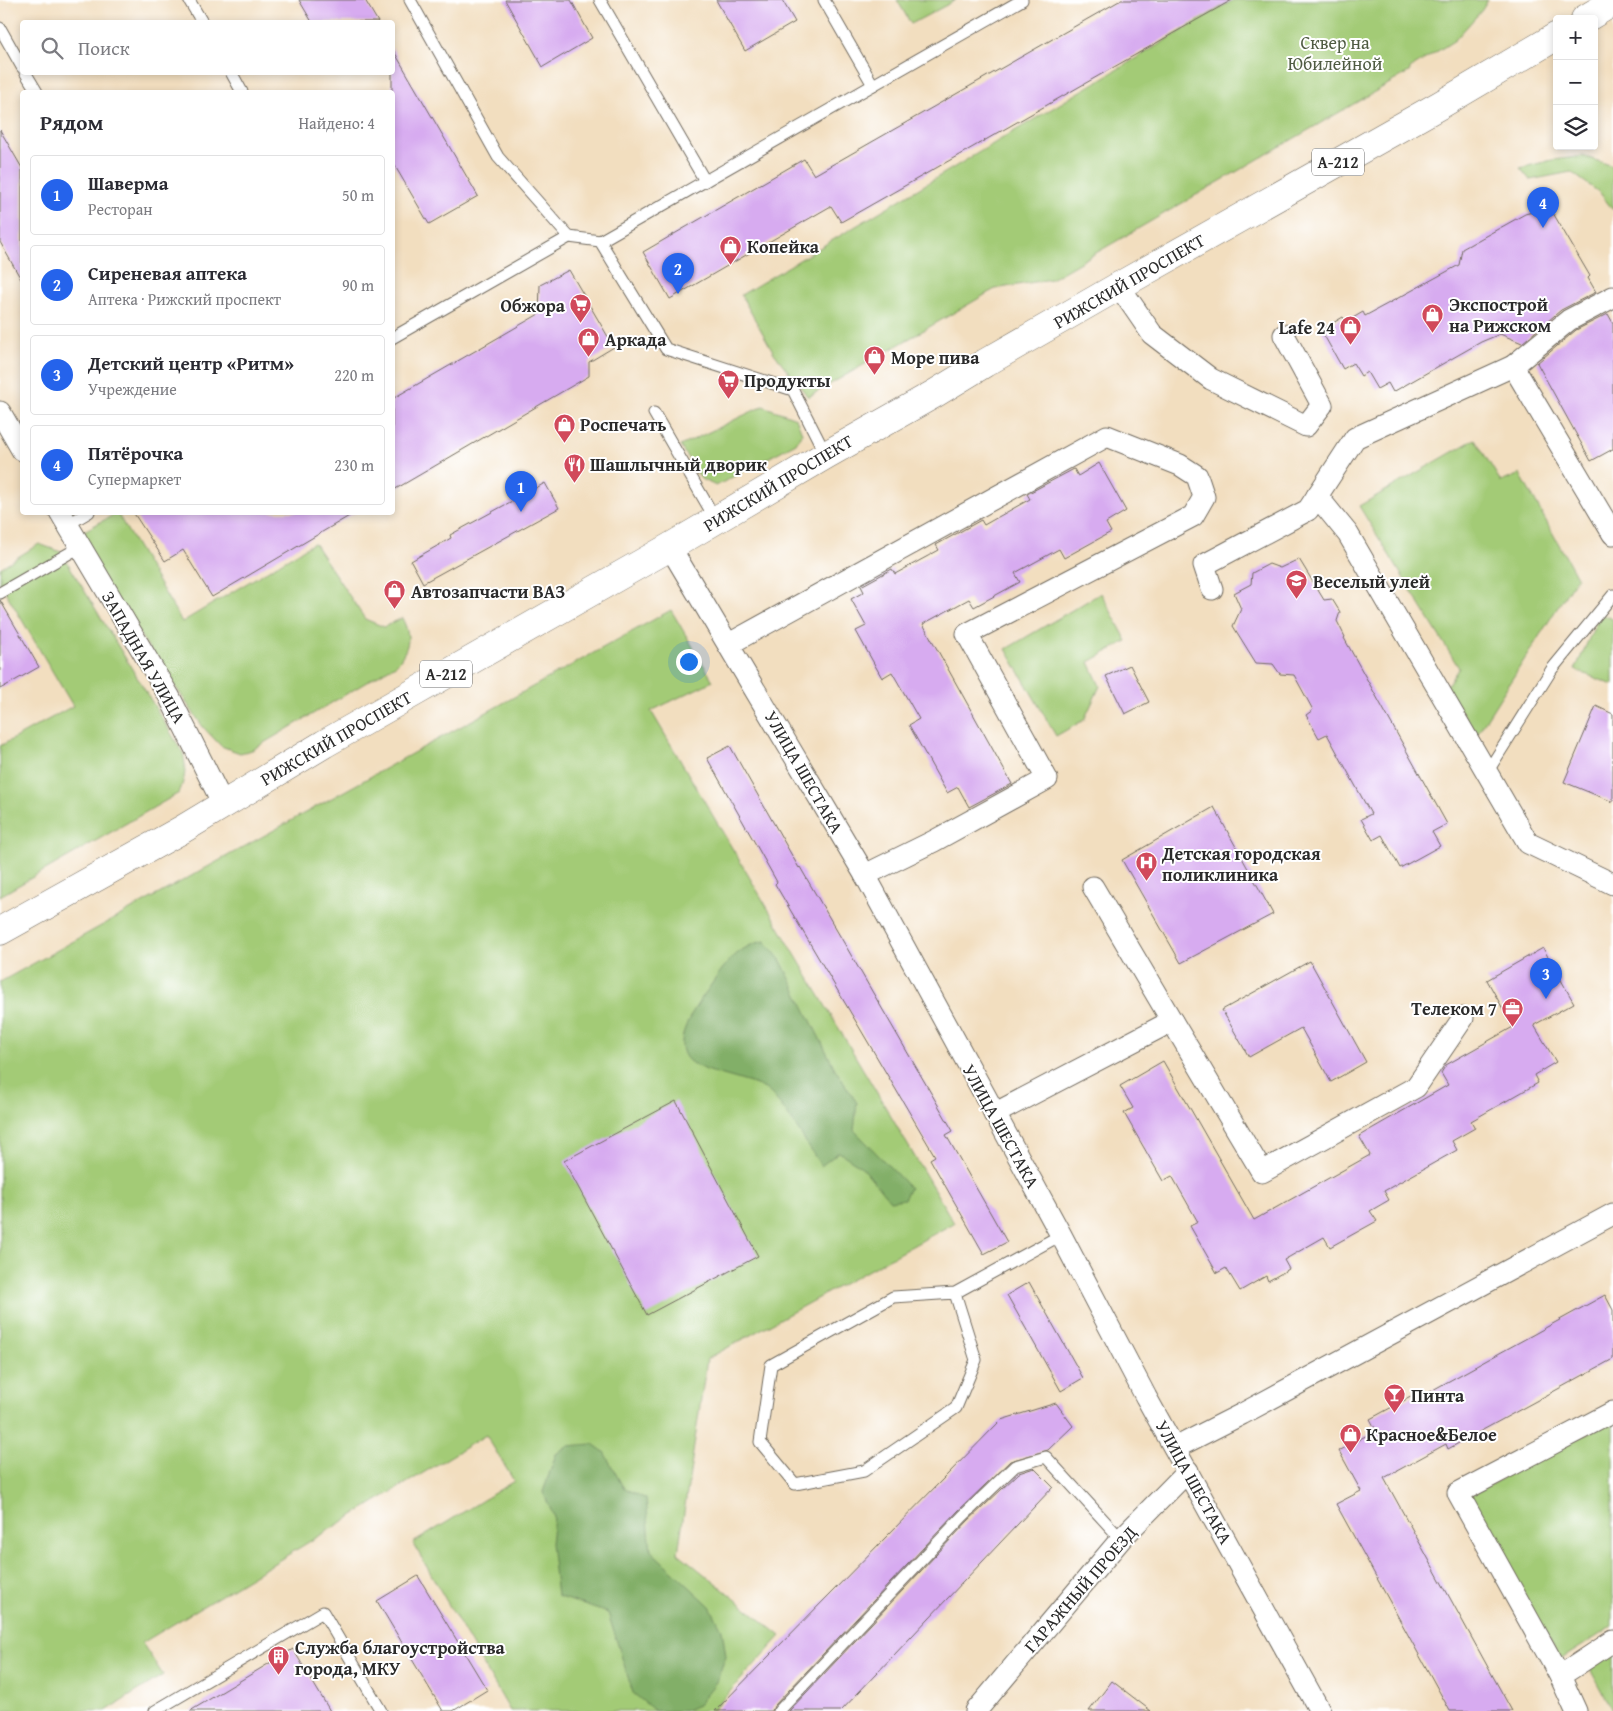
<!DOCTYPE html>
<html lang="ru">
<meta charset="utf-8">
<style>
:root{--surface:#fff;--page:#f2f2f3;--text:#2b2b33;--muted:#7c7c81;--line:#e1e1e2;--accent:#2563eb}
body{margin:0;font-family:"Gentium Book Plus",serif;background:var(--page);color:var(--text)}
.controls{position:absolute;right:15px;top:15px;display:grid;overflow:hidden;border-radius:5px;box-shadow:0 2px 8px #0003}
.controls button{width:45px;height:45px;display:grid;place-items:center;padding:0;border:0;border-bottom:1px solid var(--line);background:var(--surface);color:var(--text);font:25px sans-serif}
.you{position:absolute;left:688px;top:661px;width:18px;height:18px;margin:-12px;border:4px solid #fff;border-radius:50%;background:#1a73e8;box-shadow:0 0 0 8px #1a73e833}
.badge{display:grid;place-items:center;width:32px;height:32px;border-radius:50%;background:var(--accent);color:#fff;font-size:16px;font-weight:700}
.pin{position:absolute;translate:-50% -41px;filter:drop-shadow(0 1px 2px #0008)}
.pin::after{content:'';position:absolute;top:26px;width:18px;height:15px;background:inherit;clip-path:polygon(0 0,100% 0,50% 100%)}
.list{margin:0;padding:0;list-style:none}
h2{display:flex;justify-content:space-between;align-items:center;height:65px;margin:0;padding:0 20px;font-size:21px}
h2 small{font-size:16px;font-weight:400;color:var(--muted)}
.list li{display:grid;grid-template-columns:32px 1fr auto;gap:15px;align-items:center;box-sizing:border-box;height:80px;margin:0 10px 10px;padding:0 10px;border:1px solid var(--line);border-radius:5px}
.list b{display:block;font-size:19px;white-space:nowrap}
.list p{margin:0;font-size:16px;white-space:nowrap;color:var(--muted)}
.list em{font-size:16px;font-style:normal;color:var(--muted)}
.icon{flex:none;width:28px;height:28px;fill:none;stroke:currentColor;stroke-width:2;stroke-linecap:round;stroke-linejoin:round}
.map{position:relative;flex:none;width:1613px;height:1711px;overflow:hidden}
.search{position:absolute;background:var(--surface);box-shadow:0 2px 8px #0003;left:20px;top:20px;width:375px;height:55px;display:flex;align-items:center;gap:12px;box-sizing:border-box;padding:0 18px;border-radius:5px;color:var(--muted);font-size:19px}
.panel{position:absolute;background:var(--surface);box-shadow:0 2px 8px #0003;left:20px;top:90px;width:375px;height:425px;border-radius:5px}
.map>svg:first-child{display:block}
.green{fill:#a3cb76;stroke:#677b50}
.forest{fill:#82af67;stroke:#566d49}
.building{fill:#d7abf0}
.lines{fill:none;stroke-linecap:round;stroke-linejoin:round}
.lane-casing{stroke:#716a5f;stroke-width:13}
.street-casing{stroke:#716a5f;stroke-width:23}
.highway-casing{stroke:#716a5f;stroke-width:29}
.lane{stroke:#fff;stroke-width:11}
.street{stroke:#fff;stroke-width:21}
.highway{stroke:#fff;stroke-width:28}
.labels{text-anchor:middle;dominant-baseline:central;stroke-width:4;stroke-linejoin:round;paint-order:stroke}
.shield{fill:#fff;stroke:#6b6b6b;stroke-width:1}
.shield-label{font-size:16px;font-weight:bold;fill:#2b2b2b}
.park-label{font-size:18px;fill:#4f5b42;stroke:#fff}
.poi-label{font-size:18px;font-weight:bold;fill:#2b2b2b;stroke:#fff;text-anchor:start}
.street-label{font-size:18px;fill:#2b2b2b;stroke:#fff}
</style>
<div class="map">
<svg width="1613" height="1711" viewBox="0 0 1613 1711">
<rect width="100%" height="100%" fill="#fff"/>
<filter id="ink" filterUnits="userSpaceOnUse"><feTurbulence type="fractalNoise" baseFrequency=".02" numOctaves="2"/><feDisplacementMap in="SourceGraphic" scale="10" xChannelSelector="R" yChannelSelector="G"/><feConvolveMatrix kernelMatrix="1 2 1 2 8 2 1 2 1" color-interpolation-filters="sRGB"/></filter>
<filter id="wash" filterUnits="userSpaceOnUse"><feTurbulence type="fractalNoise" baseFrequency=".0096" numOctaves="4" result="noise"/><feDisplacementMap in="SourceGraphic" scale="20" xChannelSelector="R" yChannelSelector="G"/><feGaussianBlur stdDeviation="1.12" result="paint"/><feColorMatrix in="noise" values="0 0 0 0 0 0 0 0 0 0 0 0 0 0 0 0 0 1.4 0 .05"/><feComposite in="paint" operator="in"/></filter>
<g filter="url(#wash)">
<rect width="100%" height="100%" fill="#f2debf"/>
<g class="green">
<path d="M 897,0 L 956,0 L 911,24 Z"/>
<path d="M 1233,0 L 1488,0 L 1482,10 L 1455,40 L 1411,68 L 1409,72 L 1051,279 L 995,289 L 808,397 L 774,353 L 741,295 Z"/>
<path d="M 1583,156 L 1613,166 L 1613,210 L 1600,193 L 1571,172 L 1530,180 L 1520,168 L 1552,160 Z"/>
<path d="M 763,406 L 796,418 L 802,433 L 796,443 L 716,486 L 701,479 L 680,446 Z"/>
<path d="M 1475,439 L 1501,482 L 1520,474 L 1577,577 L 1477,734 L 1445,688 L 1459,668 L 1359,506 Z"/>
<path d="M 117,513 L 182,622 L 314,543 L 365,619 L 384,627 L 402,618 C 412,638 409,647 397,664 L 252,750 L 240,753 L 221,746 L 203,727 L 73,537 Z"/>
<path d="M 39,544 L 61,552 L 183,753 C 187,768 185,779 179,793 L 0,896 L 0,746 L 73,706 L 0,583 L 0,568 Z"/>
<path d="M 1101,593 L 1127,641 L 1089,662 L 1100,686 L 1084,720 L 1056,736 L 1006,649 Z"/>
<path d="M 671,610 L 713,681 L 651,711 L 954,1223 L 707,1359 L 678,1553 L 781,1636 L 712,1711 L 510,1711 L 413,1543 L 514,1481 L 486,1435 L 142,1643 L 163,1675 L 106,1711 L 0,1711 L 0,982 Z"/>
<path d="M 1600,614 L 1613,619 L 1613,685 L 1575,670 Z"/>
<path d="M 1613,1420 L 1613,1626 L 1560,1660 L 1469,1496 Z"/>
<path d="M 1613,1646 L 1613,1711 L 1586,1662 Z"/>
</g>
<g class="forest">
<path d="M 765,941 L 781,961 L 835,1069 L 857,1103 L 854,1130 L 910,1188 L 904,1199 L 890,1201 L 863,1168 L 839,1152 L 821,1166 C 808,1147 783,1101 765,1089 C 757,1084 746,1082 737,1079 C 724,1075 709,1072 697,1066 C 663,1050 695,1007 709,988 C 723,967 738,945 765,941 Z"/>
<path d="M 593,1444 L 604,1452 L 623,1487 L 646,1499 L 651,1551 L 710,1606 L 722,1630 L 726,1656 L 716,1682 L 698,1705 L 684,1711 L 655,1711 L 633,1693 L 608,1613 L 557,1596 L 551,1543 L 554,1517 L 543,1492 L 556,1454 L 567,1446 Z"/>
</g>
<g id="blocks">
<g class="building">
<path d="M 299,0 L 365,0 L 378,22 L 312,22 Z"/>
<path d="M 505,0 L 571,0 L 592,38 L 543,67 Z"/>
<path d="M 716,0 L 782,0 L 795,22 L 745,51 Z"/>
<path d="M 1121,0 L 1232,0 L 841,222 L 831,206 L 670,299 L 643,252 L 804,159 L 814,175 Z"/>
<path d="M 392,48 L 478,196 L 429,224 L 392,161 Z"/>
<path d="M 0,130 L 22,168 L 22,281 L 0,242 Z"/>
<path d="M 1540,210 L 1553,213 L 1590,276 L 1588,278 L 1596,292 L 1561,310 L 1522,343 L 1500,334 L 1481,342 L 1393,392 L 1388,383 L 1377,389 L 1367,372 L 1361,376 L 1353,363 L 1343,369 L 1321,330 L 1343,317 L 1346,322 L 1363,312 L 1365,316 L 1459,265 L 1462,249 L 1525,214 Z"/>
<path d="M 569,270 L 614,347 L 589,362 L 589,376 L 392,491 L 392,399 L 539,314 L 540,285 Z"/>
<path d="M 1608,314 L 1613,323 L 1613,449 L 1591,461 L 1537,363 L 1576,330 Z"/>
<path d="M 1099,463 L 1126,511 L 1106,523 L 1111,532 L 1064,558 L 1059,549 L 1015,573 L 1020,582 L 974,607 L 969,599 L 923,624 L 1012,784 L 969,807 L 958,787 L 947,793 L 909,725 L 919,719 L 892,672 L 882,678 L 856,631 L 866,626 L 851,599 L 864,592 L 861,586 L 892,569 L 895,574 L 939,550 L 936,545 L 981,520 L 984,525 L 1030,499 L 1027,494 L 1074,469 L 1078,476 Z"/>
<path d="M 545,483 L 559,508 L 423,583 L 411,561 L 451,538 L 450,535 Z"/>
<path d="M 133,512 L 356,512 L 212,597 L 183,550 L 165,561 Z"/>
<path d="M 1299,559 L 1324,600 L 1332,599 L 1340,612 L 1337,621 L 1345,637 L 1344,638 L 1447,824 L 1432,832 L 1440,846 L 1400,868 L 1382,835 L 1373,840 L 1361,819 L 1371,814 L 1327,734 L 1319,738 L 1306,715 L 1313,710 L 1294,675 L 1280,674 L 1273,664 L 1256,663 L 1233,626 L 1241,609 L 1234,593 L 1251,584 L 1252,573 L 1269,564 L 1280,568 Z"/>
<path d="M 0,600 L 39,667 L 0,689 Z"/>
<path d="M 1130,665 L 1149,702 L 1125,714 L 1106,676 Z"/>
<path d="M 1596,706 L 1613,714 L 1613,802 L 1564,782 Z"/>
<path d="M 730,746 L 799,868 L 800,867 L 953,1131 L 946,1135 L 1007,1242 L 984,1254 L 930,1159 L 935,1156 L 775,884 L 777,882 L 707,758 Z"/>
<path d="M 1214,807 L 1273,914 L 1181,963 L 1122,860 Z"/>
<path d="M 1543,948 L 1574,1003 L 1534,1025 L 1556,1062 L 1534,1075 L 1538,1083 L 1471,1121 L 1475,1128 L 1452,1141 L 1457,1150 L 1384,1191 L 1389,1200 L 1370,1211 L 1377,1221 L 1330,1247 L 1324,1237 L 1284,1260 L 1289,1269 L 1268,1281 L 1266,1276 L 1240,1291 L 1226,1268 L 1217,1273 L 1190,1226 L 1198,1222 L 1172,1176 L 1163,1181 L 1124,1113 L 1133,1108 L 1120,1086 L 1163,1061 L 1254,1220 L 1370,1155 L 1359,1136 L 1448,1085 L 1441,1073 L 1446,1065 L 1513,1027 L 1487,980 Z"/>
<path d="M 1310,961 L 1366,1062 L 1331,1082 L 1301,1028 L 1249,1057 L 1222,1010 Z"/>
<path d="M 676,1101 L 758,1256 L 647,1315 L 564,1161 Z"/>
<path d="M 1029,1282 L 1083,1378 L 1061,1391 L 1007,1295 Z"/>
<path d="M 1605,1295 L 1613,1310 L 1613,1359 L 1448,1449 L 1446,1444 L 1384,1478 L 1512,1711 L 1450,1711 L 1336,1504 L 1361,1491 L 1339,1451 L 1376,1430 L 1370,1419 L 1418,1393 L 1420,1397 Z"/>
<path d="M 1056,1403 L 1073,1426 L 1048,1450 L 1010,1461 L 958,1511 L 774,1706 L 772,1711 L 715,1711 L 1001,1420 Z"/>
<path d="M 1034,1468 L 1053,1487 L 841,1711 L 789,1711 L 968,1521 L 1019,1473 Z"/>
<path d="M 418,1576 L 487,1690 L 453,1711 L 443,1711 L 377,1601 Z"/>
<path d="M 293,1649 L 330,1711 L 190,1711 Z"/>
<path d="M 1112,1681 L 1151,1711 L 1089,1711 Z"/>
</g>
</g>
</g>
<g filter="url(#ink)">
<use href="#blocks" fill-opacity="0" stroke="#716a5f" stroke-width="1"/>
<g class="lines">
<defs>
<g id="lane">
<path d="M 189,0 L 202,22"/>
<path d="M 410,0 L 498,157 L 569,237"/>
<path d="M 600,0 L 705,181"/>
<path d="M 824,0 L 873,85"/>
<path d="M 0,28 L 22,67"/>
<path d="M 25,72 L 37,92"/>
<path d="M 231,72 L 242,92"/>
<path d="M 600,241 L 1022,0"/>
<path d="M 392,338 L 569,237 L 600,241 L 666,349 L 793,390 L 826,455"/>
<path d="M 654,413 L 716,520"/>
<path d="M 67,525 L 89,512"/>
<path d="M 0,593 L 80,547"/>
<path d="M 1486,774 L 1552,669 L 1613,595"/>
<path d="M 955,1293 L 976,1360 L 956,1408 L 864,1471 L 795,1484 L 760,1442 L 771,1365 L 893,1297 L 955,1293 L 1061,1235"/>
<path d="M 155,1711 L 323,1612 L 381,1711"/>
<path d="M 779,1711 L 963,1516 L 1015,1466 L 1046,1457 L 1121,1539"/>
</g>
<g id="street">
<path d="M 1119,286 L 1152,334 L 1211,379 L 1306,426 L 1322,405 L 1284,335"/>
<path d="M 1513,366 L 1613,534"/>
<path d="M 0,412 L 22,450"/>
<path d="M 1317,496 L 1348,534 L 1528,843 L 1613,884"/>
<path d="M 60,512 L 169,696 L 223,804"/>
<path d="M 670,547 L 865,875 L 1061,1235 L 1146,1397 L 1320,1711"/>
<path d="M 1212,589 L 1204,565 L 1308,510 L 1355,438 L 1513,366 L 1569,320 L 1613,297"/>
<path d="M 729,644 L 1107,436 L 1180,465 L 1197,476 L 1204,497 L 1193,516 L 967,634 L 1047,779 L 934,841 L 865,875"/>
<path d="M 1093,887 L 1172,1021"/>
<path d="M 994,1114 L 1172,1021 L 1262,1172 L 1416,1087 L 1463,1018"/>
<path d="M 1175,1448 L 1242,1414 L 1613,1214"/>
<path d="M 1560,1676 L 1613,1641"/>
<path d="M 976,1711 L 1121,1539 L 1188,1471"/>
<path d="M 1576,1711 L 1560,1676 L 1458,1493 L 1613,1412"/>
</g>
<g id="highway">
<path d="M 1585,19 L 1613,2"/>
<path d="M 0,931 L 183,829 L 324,744 L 670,547 L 826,455 L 934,394 L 985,363 L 1119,286 L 1440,105 L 1557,36"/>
</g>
</defs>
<use href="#lane" class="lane-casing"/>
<use href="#street" class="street-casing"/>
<use href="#highway" class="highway-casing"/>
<use href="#lane" class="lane"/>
<use href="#street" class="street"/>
<use href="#highway" class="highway"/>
</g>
</g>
<defs>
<symbol id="shop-pin" viewBox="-11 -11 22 30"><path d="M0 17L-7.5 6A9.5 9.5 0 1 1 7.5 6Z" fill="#d1495b" stroke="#fff"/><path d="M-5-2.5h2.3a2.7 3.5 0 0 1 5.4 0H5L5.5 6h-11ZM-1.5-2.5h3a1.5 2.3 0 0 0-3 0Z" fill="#fff"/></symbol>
<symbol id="supermarket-pin" viewBox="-11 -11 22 30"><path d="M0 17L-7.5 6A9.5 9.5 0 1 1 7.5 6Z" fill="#d1495b" stroke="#fff"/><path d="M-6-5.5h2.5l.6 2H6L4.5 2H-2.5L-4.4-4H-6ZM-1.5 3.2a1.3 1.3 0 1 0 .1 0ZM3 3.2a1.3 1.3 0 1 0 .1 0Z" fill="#fff"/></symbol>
<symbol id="restaurant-pin" viewBox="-11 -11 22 30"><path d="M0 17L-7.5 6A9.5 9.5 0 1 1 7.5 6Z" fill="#d1495b" stroke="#fff"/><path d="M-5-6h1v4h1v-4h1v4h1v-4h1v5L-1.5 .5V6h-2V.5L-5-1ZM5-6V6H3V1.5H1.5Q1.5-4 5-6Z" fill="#fff"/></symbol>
<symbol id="school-pin" viewBox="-11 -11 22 30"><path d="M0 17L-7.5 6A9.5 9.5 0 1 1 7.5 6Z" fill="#d1495b" stroke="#fff"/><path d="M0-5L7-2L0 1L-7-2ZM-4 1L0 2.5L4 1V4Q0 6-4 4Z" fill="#fff"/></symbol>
<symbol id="hospital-pin" viewBox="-11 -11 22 30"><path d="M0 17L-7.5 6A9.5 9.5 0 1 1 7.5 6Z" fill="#d1495b" stroke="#fff"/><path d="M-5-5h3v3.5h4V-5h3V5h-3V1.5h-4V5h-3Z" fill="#fff"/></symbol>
<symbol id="office-pin" viewBox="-11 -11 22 30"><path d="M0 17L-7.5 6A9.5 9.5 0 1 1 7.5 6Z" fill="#d1495b" stroke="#fff"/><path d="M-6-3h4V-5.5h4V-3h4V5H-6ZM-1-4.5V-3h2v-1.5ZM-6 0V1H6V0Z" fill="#fff"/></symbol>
<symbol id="bar-pin" viewBox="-11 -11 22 30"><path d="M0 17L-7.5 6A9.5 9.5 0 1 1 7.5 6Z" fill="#d1495b" stroke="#fff"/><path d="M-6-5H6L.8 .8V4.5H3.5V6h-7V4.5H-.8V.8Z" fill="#fff"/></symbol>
<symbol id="building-pin" viewBox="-11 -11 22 30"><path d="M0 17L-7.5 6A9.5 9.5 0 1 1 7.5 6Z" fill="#d1495b" stroke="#fff"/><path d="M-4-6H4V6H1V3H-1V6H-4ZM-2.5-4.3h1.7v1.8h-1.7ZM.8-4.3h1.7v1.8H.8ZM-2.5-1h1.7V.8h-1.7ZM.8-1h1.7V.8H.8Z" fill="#fff"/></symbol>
</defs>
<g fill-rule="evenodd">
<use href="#shop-pin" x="718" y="234" width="25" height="34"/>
<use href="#supermarket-pin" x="568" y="292" width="25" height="34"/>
<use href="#shop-pin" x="1420" y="302" width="25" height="34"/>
<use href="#shop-pin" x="1338" y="314" width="25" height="34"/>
<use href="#shop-pin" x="576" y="326" width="25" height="34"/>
<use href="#shop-pin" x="862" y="344" width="25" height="34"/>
<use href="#supermarket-pin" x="716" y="368" width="25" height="34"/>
<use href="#shop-pin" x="552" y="412" width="25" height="34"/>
<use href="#restaurant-pin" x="562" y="452" width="25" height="34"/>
<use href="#school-pin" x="1284" y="568" width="25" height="34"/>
<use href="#shop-pin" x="382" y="578" width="25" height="34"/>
<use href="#hospital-pin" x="1134" y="850" width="25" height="34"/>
<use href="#office-pin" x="1500" y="996" width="25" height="34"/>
<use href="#bar-pin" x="1382" y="1382" width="25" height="34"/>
<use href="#shop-pin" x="1338" y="1422" width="25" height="34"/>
<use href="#building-pin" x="266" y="1644" width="25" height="34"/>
</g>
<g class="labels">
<g class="shield">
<rect x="1312" y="148.5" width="52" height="27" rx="4"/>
<rect x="420" y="660.5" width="52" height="27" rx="4"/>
</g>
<g class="shield-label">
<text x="1338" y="162">А-212</text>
<text x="446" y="674">А-212</text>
</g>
<g class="park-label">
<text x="1335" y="42">Сквер на<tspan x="1335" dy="21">Юбилейной</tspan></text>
</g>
<g class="poi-label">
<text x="747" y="246">Копейка</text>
<text x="1449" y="304">Экспострой<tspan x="1449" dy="21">на Рижском</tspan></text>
<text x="565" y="305" text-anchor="end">Обжора</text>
<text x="1335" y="327" text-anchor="end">Lafe 24</text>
<text x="605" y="339">Аркада</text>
<text x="891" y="357">Море пива</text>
<text x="744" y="380">Продукты</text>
<text x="580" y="424">Роспечать</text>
<text x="590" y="464">Шашлычный дворик</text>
<text x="1313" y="581">Веселый улей</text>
<text x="411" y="591">Автозапчасти ВАЗ</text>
<text x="1162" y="853">Детская городская<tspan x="1162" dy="21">поликлиника</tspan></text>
<text x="1497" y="1008" text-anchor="end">Телеком 7</text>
<text x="1411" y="1395">Пинта</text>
<text x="1366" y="1434">Красное&amp;Белое</text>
<text x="295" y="1647">Служба благоустройства<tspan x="295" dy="21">города, МКУ</tspan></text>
</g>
<g class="street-label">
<text transform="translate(1129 281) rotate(-30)">РИЖСКИЙ ПРОСПЕКТ</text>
<text transform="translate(778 483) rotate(-31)">РИЖСКИЙ ПРОСПЕКТ</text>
<text transform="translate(144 657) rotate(60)">ЗАПАДНАЯ УЛИЦА</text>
<text transform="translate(336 738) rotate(-30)">РИЖСКИЙ ПРОСПЕКТ</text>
<text transform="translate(804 772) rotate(60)">УЛИЦА ШЕСТАКА</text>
<text transform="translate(1001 1126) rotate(61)">УЛИЦА ШЕСТАКА</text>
<text transform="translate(1194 1482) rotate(61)">УЛИЦА ШЕСТАКА</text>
<text transform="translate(1080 1589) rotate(-49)">ГАРАЖНЫЙ ПРОЕЗД</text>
</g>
</g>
</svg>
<div class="controls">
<button>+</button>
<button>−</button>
<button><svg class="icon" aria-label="layers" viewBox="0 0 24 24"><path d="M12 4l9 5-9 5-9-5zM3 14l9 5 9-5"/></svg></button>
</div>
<div class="you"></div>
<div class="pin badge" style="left:521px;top:512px">1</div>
<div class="pin badge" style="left:678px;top:294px">2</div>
<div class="pin badge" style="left:1546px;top:999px">3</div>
<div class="pin badge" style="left:1543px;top:228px">4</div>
<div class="search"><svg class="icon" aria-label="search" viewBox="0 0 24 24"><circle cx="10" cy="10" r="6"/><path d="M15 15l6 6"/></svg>Поиск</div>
<section class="panel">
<h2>Рядом<small>Найдено: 4</small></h2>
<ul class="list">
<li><span class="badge">1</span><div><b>Шаверма</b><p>Ресторан</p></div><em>50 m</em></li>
<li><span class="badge">2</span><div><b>Сиреневая аптека</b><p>Аптека · Рижский проспект</p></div><em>90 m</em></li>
<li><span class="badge">3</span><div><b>Детский центр «Ритм»</b><p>Учреждение</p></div><em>220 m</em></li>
<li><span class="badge">4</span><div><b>Пятёрочка</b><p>Супермаркет</p></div><em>230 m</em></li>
</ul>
</section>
</div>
